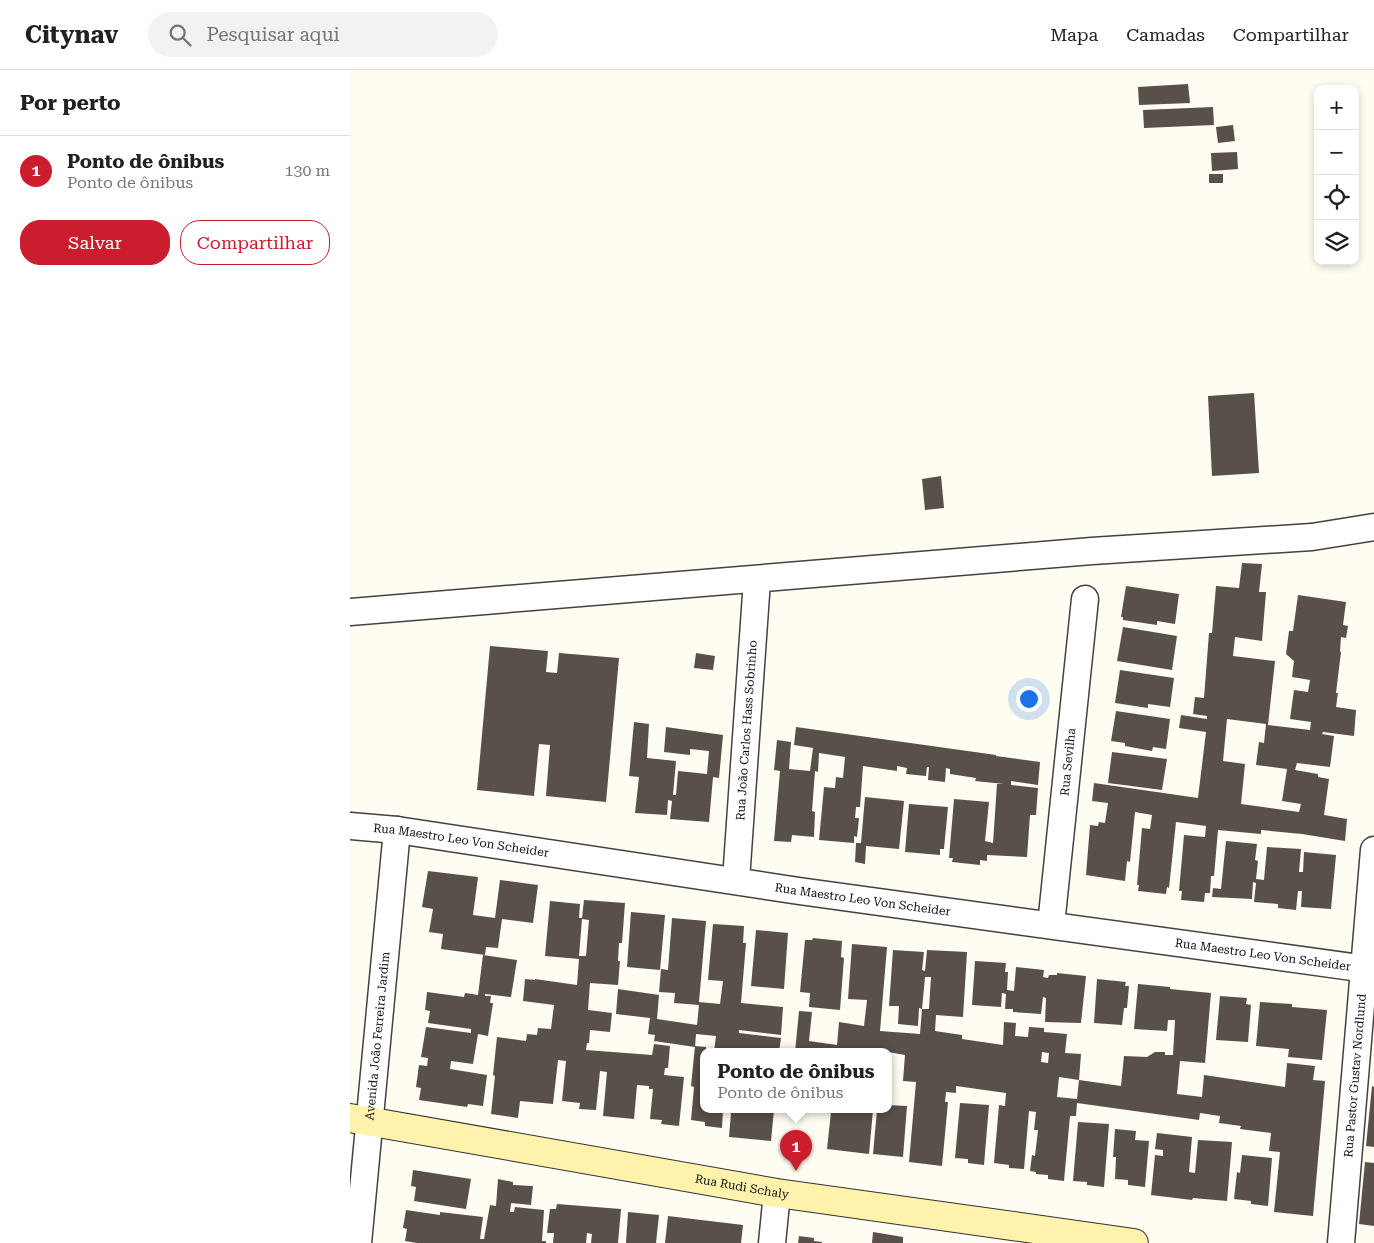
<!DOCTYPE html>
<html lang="pt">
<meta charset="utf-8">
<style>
:root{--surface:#fff;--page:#f2f2f2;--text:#202124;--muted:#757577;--line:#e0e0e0;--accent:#ca1d2e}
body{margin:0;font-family:"Roboto Serif",serif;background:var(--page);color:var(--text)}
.controls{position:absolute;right:15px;top:15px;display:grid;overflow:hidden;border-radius:10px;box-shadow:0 2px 8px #0003}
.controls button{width:45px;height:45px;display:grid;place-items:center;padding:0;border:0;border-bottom:1px solid var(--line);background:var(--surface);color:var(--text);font:25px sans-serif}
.you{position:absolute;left:678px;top:628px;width:18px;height:18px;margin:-12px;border:4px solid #fff;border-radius:50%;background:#1a73e8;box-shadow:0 0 0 8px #1a73e833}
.badge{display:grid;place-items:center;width:32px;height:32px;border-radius:50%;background:var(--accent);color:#fff;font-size:16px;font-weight:700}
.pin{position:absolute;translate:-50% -41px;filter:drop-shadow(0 1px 2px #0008)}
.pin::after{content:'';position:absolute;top:26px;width:18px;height:15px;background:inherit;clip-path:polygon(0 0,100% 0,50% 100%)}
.popup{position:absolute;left:350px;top:978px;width:192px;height:65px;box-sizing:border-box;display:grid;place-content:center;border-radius:10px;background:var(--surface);filter:drop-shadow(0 1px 4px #0005);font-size:16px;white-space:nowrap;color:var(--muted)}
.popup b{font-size:19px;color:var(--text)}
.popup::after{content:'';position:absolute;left:50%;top:100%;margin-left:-10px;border:10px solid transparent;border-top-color:var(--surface)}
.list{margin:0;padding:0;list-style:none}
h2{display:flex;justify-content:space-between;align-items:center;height:65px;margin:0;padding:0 20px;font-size:21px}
h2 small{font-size:16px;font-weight:400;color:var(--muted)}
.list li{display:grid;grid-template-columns:32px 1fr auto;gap:15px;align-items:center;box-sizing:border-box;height:70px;padding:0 20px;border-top:1px solid var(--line)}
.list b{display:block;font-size:19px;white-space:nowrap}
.list p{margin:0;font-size:16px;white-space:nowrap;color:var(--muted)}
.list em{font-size:16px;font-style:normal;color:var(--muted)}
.actions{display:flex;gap:10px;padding:15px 20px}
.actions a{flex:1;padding:11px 0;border:1px solid var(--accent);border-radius:20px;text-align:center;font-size:18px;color:var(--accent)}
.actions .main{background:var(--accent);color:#fff}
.icon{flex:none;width:28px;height:28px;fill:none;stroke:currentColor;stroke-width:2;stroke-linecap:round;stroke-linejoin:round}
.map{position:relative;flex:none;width:1024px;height:1173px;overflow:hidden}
header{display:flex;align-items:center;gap:30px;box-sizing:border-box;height:70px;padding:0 25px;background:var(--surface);border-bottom:1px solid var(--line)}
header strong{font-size:24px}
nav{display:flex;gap:28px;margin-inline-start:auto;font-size:18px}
.search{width:350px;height:45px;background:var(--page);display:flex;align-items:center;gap:12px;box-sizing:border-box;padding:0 18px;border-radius:28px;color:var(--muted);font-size:19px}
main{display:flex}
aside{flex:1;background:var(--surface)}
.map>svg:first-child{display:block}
.building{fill:#594f4b;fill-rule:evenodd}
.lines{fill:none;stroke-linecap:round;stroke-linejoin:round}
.street-casing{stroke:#424242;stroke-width:29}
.secondary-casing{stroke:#313131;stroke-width:30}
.street{stroke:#fff;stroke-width:26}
.secondary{stroke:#fff2ac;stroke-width:28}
.labels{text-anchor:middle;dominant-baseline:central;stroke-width:5;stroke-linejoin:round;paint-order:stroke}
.street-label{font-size:12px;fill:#0f0f0f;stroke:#fff}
</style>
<header>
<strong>Citynav</strong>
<div class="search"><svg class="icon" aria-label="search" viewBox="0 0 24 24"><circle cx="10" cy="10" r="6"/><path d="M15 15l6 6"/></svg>Pesquisar aqui</div>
<nav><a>Mapa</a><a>Camadas</a><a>Compartilhar</a></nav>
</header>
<main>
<aside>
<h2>Por perto<small></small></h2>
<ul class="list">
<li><span class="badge">1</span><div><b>Ponto de ônibus</b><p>Ponto de ônibus</p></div><em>130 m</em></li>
</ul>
<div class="actions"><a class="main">Salvar</a><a>Compartilhar</a></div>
</aside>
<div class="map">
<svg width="1024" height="1173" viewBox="0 0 1024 1173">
<rect width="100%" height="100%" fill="#fffcf1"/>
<g class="building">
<path d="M 838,14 L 840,33 L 789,35 L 788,17 Z"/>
<path d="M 863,37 L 864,55 L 794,58 L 793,40 Z"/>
<path d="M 883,55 L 885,71 L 868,73 L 866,57 Z"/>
<path d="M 887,82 L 888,99 L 862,101 L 861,83 Z"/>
<rect x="859" y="104" width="14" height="9"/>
<path d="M 904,323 L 909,403 L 862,406 L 858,326 Z"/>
<path d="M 591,406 L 594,438 L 575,440 L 572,409 Z"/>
<path d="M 892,493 L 912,494 L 909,522 L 916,522 L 912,571 L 885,567 L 883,586 L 925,591 L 918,655 L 960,660 L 961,652 L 940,649 L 944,620 L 958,622 L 960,610 L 942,607 L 944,591 L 936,584 L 939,561 L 943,561 L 948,525 L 996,532 L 993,555 L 998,556 L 996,568 L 991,567 L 990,581 L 991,582 L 986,623 L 988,623 L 986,637 L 1006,640 L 1004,666 L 973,662 L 972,664 L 984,666 L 980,697 L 947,693 L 945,700 L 968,704 L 968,707 L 979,709 L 974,745 L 997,749 L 995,771 L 952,764 L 911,760 L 911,764 L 868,760 L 864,806 L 861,806 L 860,823 L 855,823 L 854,832 L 831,830 L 832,821 L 829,821 L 834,765 L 855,767 L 856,756 L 826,752 L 819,818 L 817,817 L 816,824 L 788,821 L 789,815 L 787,815 L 792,758 L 800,759 L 802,745 L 785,742 L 780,792 L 777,791 L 775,811 L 736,805 L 740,755 L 748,756 L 749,752 L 755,753 L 758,733 L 742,731 L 744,713 L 848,728 L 856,662 L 829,658 L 831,645 L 857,649 L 857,646 L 843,644 L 845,627 L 854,628 L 859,563 L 862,563 L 866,516 L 889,518 ZM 877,649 L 916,654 L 914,673 L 909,672 L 906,695 L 937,699 L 932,731 L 951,734 L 949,742 L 891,734 L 895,694 L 873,691 Z"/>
<path d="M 776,516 L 829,524 L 825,554 L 807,551 L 807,555 L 773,550 L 773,547 L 771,547 Z"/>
<path d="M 773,557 L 827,566 L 822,600 L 767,591 Z"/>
<path d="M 140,576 L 198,581 L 196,602 L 207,603 L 209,583 L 269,588 L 256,732 L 196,726 L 200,675 L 189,674 L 184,726 L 127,720 Z"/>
<path d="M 346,583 L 365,586 L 363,600 L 344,598 Z"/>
<path d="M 770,600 L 824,608 L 820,637 L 798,634 L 798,638 L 765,633 Z"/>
<path d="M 766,641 L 820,649 L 816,679 L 803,677 L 802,681 L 775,676 L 775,673 L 761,671 Z"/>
<path d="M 284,652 L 299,654 L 297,688 L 326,691 L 323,725 L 326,725 L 328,701 L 357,704 L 359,681 L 340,679 L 340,685 L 314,682 L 316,657 L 373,665 L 369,708 L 363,707 L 359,752 L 320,749 L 322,731 L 318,730 L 317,745 L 285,743 L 289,707 L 279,706 Z"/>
<path d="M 446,657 L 646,685 L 646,686 L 690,692 L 688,715 L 661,711 L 661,715 L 688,718 L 686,745 L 680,745 L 677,787 L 637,785 L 637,791 L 630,790 L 630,795 L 602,792 L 603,788 L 599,788 L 604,729 L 639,732 L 635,771 L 643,773 L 647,714 L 654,714 L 625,711 L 626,708 L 600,704 L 600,699 L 596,698 L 595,712 L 578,710 L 579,697 L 577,697 L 576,706 L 556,704 L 557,698 L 547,696 L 547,701 L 513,696 L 510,737 L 506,737 L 505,748 L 509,748 L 507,767 L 504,766 L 504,773 L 469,770 L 474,717 L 485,718 L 486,707 L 493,708 L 495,687 L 469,683 L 468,702 L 465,701 L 462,741 L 465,742 L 464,767 L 442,765 L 441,772 L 424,771 L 430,701 L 424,700 L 427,670 L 441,672 L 439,699 L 460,701 L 463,678 L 444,675 Z"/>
<path d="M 762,682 L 817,689 L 812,720 L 758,713 Z"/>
<path d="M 515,727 L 554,731 L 549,779 L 516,776 L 515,794 L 505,792 L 506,773 L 511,773 Z"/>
<path d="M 559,734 L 598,737 L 594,779 L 590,779 L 590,785 L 555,782 Z"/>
<path d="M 876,771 L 907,774 L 905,790 L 908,791 L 906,809 L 914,810 L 917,777 L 951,779 L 949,802 L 953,802 L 954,782 L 986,785 L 981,839 L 951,837 L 952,821 L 948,821 L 946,840 L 928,838 L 928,834 L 904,832 L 906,813 L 903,812 L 902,829 L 862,827 L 863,818 L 871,819 Z"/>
<path d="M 78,801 L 128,807 L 123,845 L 145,848 L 150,810 L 188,815 L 183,853 L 152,849 L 148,878 L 136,877 L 135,885 L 91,879 L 93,864 L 79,862 L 83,839 L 72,837 Z"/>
<path d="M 234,830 L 275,833 L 272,873 L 269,873 L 268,891 L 270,891 L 268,915 L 240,913 L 238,940 L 262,943 L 260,962 L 240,960 L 239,973 L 237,973 L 236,980 L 302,985 L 304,974 L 320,976 L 318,998 L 315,998 L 314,1005 L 334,1007 L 329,1056 L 311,1054 L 312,1050 L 300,1049 L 303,1019 L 299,1019 L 299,1016 L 287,1015 L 284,1049 L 253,1046 L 257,1002 L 250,1001 L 246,1040 L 229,1039 L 230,1033 L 212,1031 L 216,991 L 208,990 L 203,1034 L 170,1031 L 168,1048 L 141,1044 L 145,1006 L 143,1005 L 147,967 L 176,971 L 177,964 L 187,965 L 188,958 L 201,959 L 204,935 L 173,931 L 175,909 L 185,910 L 185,909 L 227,915 L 229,889 L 195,886 L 200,831 L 230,834 L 229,848 L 232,848 ZM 232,849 L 239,850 L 236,886 L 229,886 Z"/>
<path d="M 281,842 L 315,845 L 310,900 L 277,897 Z"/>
<path d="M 322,848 L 356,851 L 349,932 L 370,934 L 373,911 L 358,910 L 363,854 L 394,856 L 393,873 L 396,873 L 391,933 L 433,937 L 431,965 L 389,960 L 389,963 L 431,968 L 429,982 L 364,982 L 366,966 L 346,964 L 345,977 L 304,971 L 305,965 L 298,964 L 300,948 L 266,944 L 268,919 L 309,925 L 307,949 L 347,955 L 349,935 L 324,933 L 325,923 L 309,922 L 311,899 L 318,900 Z"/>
<path d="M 406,860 L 438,863 L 434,919 L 401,916 Z"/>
<path d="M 463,868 L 492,871 L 491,887 L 494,888 L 490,940 L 459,937 L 460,923 L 450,922 L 455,870 L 462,870 Z"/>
<path d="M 502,874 L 537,877 L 530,961 L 570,964 L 572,939 L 579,939 L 581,907 L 575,907 L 572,939 L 569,938 L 568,956 L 548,954 L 549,936 L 539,936 L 543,880 L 574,882 L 572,900 L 575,901 L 577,880 L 617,882 L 613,947 L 586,945 L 585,961 L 612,965 L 612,969 L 653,975 L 654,952 L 666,953 L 665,966 L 678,967 L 679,957 L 694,958 L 694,962 L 717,964 L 715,983 L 731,984 L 729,1010 L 709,1007 L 707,1027 L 727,1029 L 729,1010 L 771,1016 L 774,986 L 797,987 L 805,982 L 815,982 L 815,985 L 823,985 L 825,950 L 818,950 L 817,961 L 784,959 L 788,914 L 820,917 L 820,919 L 861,923 L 855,993 L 830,991 L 827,1024 L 852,1027 L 854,1005 L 935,1017 L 937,993 L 965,996 L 963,1010 L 975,1011 L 963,1146 L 924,1142 L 930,1082 L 919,1081 L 921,1063 L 890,1059 L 891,1056 L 869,1053 L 870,1046 L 850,1043 L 849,1050 L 727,1033 L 726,1046 L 720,1046 L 714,1111 L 698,1109 L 698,1105 L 686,1104 L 686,1102 L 680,1101 L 682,1085 L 685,1086 L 688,1060 L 684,1060 L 686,1042 L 679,1041 L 674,1099 L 659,1098 L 659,1095 L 644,1093 L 649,1035 L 655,1036 L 656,1023 L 606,1016 L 606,1023 L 596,1022 L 595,1032 L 598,1032 L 592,1096 L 559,1092 L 566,1012 L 553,1011 L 555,985 L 538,982 L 445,982 L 449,941 L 462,942 L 459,971 L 487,975 L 489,952 L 514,956 L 517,930 L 498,929 ZM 692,982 L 699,983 L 698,993 L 691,992 Z"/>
<path d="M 133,885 L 167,890 L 161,927 L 135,924 L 135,926 L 141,926 L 140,933 L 143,933 L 138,966 L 128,964 L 123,994 L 101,991 L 100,999 L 137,1005 L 133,1036 L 118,1034 L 117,1037 L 69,1030 L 71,1018 L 66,1017 L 69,995 L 77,996 L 78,988 L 71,987 L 76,957 L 121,963 L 121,959 L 78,953 L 80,941 L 75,940 L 77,922 L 114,927 L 115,923 L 128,925 Z"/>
<path d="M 625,891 L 656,893 L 655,902 L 658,902 L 657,920 L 664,921 L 666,897 L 694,900 L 693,907 L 698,908 L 699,905 L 707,905 L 707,903 L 736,906 L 731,953 L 695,952 L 696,928 L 693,927 L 691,944 L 663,942 L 663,939 L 655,939 L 656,924 L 652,923 L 651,937 L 622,935 Z"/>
<path d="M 747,909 L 776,912 L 775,916 L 779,916 L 777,938 L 774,938 L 772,955 L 744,953 Z"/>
<path d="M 870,926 L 897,928 L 896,934 L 901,935 L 898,972 L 866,970 Z"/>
<path d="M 910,932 L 942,934 L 942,937 L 977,940 L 972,990 L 938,987 L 939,979 L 906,976 Z"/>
<path d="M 345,976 L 356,977 L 356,982 L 354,982 L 354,1040 L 373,1040 L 372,1058 L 355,1056 L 355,1052 L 341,1050 L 344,1017 L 341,1016 Z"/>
<path d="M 1022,1016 L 1024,1017 L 1024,1077 L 1016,1076 Z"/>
<path d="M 610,1033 L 639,1035 L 634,1095 L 618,1093 L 618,1089 L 605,1088 Z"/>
<path d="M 538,1035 L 557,1036 L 553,1087 L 523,1084 L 527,1040 L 538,1040 Z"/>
<path d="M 386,1040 L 424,1040 L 421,1071 L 379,1067 L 381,1043 L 386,1043 Z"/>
<path d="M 498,1040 L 523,1040 L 519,1084 L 477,1079 L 481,1042 L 498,1043 Z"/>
<path d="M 728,1052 L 759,1054 L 754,1117 L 737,1115 L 737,1112 L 723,1111 Z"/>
<path d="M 765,1059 L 786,1061 L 785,1070 L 799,1071 L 795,1117 L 778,1115 L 778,1110 L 765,1109 L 766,1087 L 763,1087 Z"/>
<path d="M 807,1063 L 842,1067 L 839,1102 L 845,1103 L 848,1070 L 882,1072 L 877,1131 L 843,1128 L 842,1130 L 801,1125 L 805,1085 L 813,1086 L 813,1080 L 805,1079 Z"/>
<path d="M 892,1085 L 922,1088 L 918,1136 L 901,1134 L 901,1131 L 884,1129 L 887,1102 L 890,1103 Z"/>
<path d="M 1015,1092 L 1024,1093 L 1024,1156 L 1009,1154 Z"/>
<path d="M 63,1100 L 121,1109 L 116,1139 L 64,1131 L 66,1117 L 61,1116 Z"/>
<path d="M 148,1109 L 163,1112 L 163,1115 L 183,1116 L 181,1135 L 161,1133 L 160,1142 L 164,1142 L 165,1137 L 194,1140 L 192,1171 L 196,1171 L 196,1173 L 67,1173 L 55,1171 L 57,1159 L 53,1158 L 56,1140 L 90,1145 L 90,1142 L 133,1147 L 130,1169 L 134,1169 L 140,1135 L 146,1136 Z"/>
<path d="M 207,1134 L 271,1139 L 268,1173 L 241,1173 L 242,1164 L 237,1163 L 236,1173 L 203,1173 L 204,1163 L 197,1163 L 200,1139 L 206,1139 Z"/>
<path d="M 278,1142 L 309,1145 L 306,1173 L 276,1173 Z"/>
<path d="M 318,1146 L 393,1155 L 391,1173 L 315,1173 Z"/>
<path d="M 523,1162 L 553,1167 L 553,1173 L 522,1173 Z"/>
<path d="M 449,1166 L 464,1168 L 464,1171 L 472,1172 L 472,1173 L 448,1173 Z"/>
</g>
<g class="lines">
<defs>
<g id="street">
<path d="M 0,542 L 742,481 L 962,467 L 1024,457"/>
<path id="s1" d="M 0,756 L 47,760 L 449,821 L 1024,900"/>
<path id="s2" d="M 386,810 L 407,510"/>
<path id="s3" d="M 701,855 L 735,529"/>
<path id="s4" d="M 8,1173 L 47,760"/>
<path d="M 422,1173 L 427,1123"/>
<path id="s5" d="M 991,1173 L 1024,780"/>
</g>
<g id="secondary">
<path id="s6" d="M 0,1048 L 427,1123 L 784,1173"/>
</g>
</defs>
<use href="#street" class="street-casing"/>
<use href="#secondary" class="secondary-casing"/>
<use href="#street" class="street"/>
<use href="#secondary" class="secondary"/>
</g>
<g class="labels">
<g class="street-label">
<text stroke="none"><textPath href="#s2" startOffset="150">Rua João Carlos Hass Sobrinho</textPath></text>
<text stroke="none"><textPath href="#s3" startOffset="164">Rua Sevilha</textPath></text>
<text stroke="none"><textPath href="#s1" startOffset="112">Rua Maestro Leo Von Scheider</textPath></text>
<text stroke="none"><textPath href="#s1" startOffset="518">Rua Maestro Leo Von Scheider</textPath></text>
<text stroke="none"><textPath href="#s1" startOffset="922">Rua Maestro Leo Von Scheider</textPath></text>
<text stroke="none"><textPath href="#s4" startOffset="208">Avenida João Ferreira Jardim</textPath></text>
<text stroke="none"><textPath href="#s5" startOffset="168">Rua Pastor Gustav Nordlund</textPath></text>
<text stroke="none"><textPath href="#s6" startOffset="398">Rua Rudi Schaly</textPath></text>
</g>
</g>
</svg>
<div class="controls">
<button>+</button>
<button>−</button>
<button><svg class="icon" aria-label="locate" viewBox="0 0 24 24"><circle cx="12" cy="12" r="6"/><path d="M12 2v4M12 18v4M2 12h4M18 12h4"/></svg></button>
<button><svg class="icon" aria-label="layers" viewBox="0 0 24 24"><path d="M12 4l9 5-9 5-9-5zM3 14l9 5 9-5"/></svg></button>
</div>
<div class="you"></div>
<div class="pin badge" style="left:446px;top:1101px">1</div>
<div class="popup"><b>Ponto de ônibus</b>Ponto de ônibus</div>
</div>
</main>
